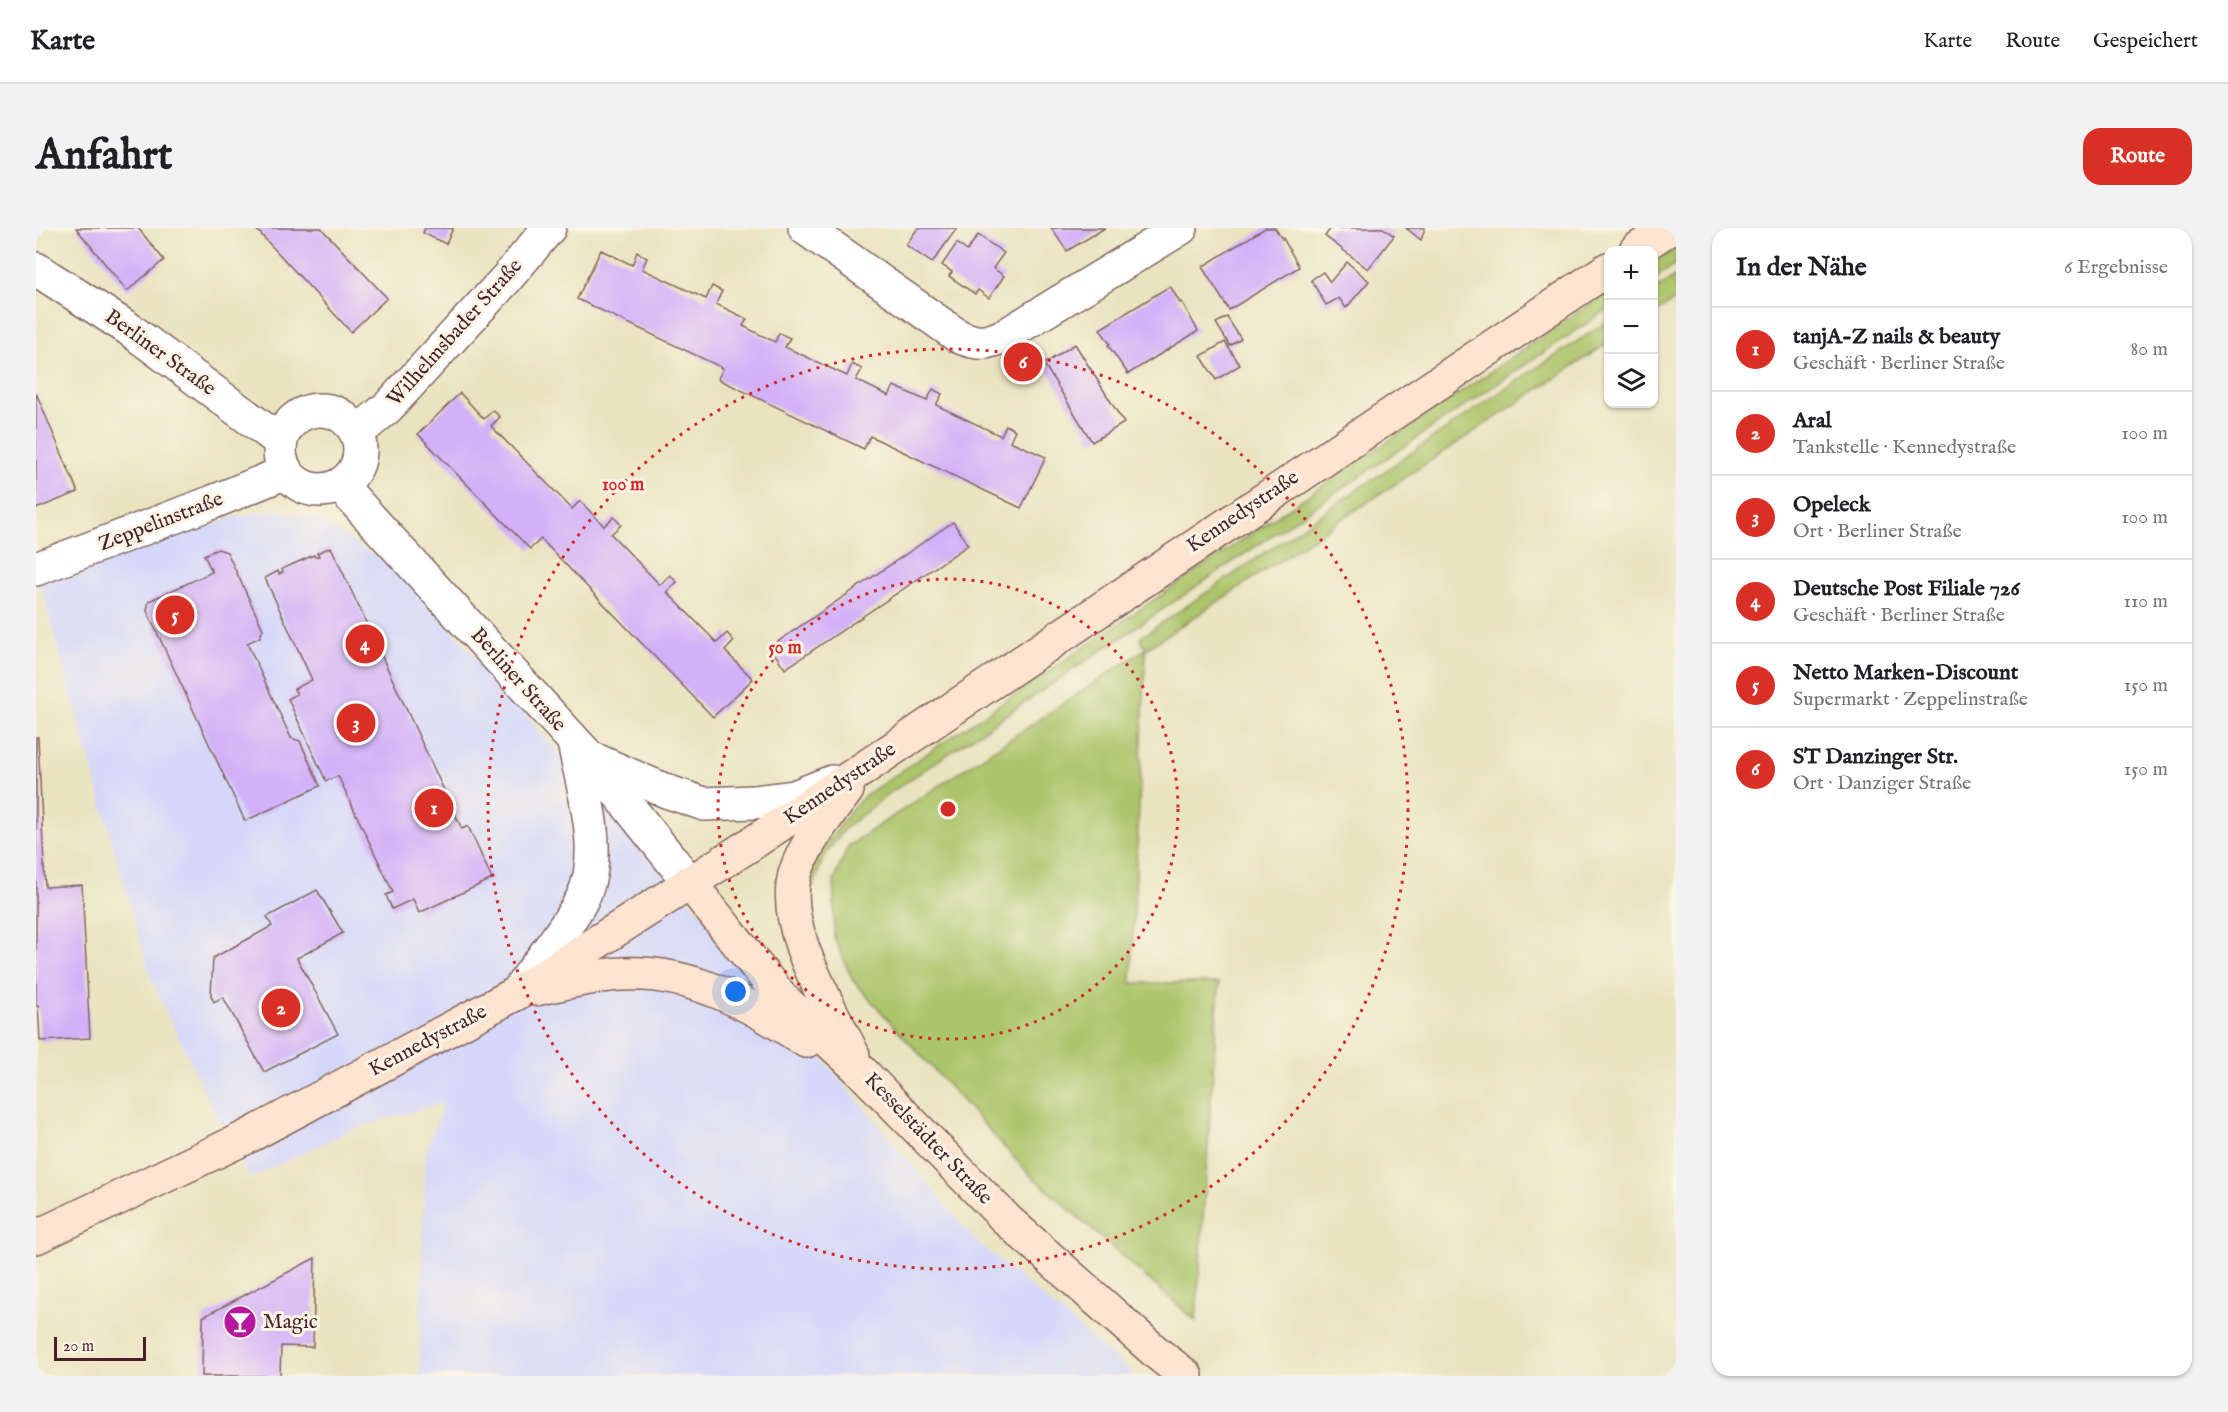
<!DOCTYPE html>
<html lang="de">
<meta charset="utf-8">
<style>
:root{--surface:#fff;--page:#f2f2f2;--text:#202124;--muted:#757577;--line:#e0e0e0;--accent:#d93025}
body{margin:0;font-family:"IM FELL English",serif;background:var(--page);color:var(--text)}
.controls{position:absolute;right:18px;top:18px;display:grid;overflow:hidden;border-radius:12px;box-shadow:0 2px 4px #0004}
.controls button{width:54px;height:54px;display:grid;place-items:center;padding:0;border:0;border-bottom:2px solid var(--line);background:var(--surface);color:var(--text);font:30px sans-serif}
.scale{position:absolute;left:18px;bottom:15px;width:92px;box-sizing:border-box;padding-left:6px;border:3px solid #4a1f2b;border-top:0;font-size:16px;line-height:21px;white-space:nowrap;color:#4a1f2b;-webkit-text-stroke:4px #fcf5e5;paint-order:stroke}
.you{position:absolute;left:700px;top:764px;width:21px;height:21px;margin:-15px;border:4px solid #fff;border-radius:50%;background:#1a73e8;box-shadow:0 0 0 9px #1a73e833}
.badge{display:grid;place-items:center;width:39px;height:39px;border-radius:50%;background:var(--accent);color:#fff;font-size:20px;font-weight:700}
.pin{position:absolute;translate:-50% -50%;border:3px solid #fff;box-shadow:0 2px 6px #0006}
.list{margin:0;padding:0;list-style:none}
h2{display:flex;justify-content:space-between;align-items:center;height:78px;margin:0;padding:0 24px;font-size:26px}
h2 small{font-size:20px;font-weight:400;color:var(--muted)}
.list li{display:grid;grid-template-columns:39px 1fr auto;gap:18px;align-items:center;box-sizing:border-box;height:84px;padding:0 24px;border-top:2px solid var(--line)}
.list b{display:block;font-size:22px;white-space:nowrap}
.list p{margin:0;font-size:20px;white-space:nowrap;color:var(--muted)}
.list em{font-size:20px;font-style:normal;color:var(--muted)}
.icon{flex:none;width:33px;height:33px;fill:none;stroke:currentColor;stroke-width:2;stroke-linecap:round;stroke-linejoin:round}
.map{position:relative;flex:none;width:1640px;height:1148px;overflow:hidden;border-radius:18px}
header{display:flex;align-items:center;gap:36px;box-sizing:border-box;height:84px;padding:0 30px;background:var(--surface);border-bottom:2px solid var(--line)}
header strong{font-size:28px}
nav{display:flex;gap:33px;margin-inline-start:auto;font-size:21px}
.intro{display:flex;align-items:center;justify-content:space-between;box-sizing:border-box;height:144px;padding:0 36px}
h1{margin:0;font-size:42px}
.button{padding:15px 27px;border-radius:18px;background:var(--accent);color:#fff;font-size:21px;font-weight:700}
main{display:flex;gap:36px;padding:0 36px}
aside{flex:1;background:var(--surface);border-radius:18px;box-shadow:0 2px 4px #0004}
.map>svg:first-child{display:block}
.built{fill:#d5d8f9}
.green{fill:#abc56a;stroke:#7a724a;stroke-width:1.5}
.building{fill:#d2b1f8}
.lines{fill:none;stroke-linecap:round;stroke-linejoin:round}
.minor-casing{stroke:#82645f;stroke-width:36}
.tertiary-casing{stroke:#82645f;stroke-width:36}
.secondary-casing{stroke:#82645f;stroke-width:36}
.minor{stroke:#fff;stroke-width:33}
.tertiary{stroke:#fff;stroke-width:33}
.secondary{stroke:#fde4d0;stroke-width:33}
.ring{fill:none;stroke:#d62828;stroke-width:3;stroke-dasharray:3 6}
.labels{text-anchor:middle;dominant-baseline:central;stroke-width:6;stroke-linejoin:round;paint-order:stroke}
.street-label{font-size:21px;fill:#4a1f2b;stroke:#fcf5e5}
.poi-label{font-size:21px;fill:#4a1f2b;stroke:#fcf5e5;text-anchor:start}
.centre{fill:#d62828;stroke:#fcf5e5;stroke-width:3}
.ring-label{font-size:18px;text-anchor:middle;font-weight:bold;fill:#d62828;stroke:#fcf5e5;stroke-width:6;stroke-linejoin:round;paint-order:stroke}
</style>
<header>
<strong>Karte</strong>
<nav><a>Karte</a><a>Route</a><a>Gespeichert</a></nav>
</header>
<div class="intro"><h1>Anfahrt</h1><a class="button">Route</a></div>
<main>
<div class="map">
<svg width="1640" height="1148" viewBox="0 0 1640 1148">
<rect width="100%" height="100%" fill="#fcf5e5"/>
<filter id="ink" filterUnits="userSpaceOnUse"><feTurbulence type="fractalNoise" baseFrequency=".0167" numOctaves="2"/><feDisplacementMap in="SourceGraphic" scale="12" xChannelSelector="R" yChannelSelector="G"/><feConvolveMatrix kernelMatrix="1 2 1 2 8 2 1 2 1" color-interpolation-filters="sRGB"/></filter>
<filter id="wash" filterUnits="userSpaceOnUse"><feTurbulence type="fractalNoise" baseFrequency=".008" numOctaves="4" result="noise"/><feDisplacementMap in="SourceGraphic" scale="24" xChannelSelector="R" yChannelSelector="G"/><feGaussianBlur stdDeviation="1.35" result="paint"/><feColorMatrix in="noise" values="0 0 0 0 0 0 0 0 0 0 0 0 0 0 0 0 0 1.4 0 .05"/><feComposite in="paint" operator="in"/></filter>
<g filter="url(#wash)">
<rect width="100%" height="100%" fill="#eae3c0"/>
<path class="built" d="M 241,283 L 278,290 L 366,344 L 608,625 L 645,662 L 939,1012 L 1100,1148 L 383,1148 L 389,927 L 407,875 L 317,901 L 214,950 L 172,871 L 115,751 L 3,352 L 195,290 L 226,284 Z"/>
<g class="green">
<path d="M 1640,20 L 1640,36 L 1618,51 L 1618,35 Z"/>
<path d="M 1640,48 L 1640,71 L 1618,86 L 1618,63 Z"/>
<path d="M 1572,64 L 1572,81 L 854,565 L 808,601 L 786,632 L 778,658 L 768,656 L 770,644 L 817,579 L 830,567 Z"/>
<path d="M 1572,93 L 1572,115 L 1110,421 L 1095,755 L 1183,755 L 1160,1093 L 993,946 L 817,753 L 798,709 L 798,652 L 812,618 L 1110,421 L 1104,410 L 1463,165 Z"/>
</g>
<g id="blocks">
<g class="building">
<path d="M 40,0 L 102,0 L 128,32 L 91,63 Z"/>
<path d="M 219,0 L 285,0 L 351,70 L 315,104 Z"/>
<path d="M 389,0 L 417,0 L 410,16 L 387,5 Z"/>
<path d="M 882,0 L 921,0 L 896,35 L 870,17 Z"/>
<path d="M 1015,0 L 1069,0 L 1031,23 Z"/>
<path d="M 1229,0 L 1239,0 L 1246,11 L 1247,10 L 1263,39 L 1193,82 L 1166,39 Z"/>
<path d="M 1295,0 L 1347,0 L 1358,8 L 1332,41 L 1289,8 Z"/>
<path d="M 1370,0 L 1389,0 L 1385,12 Z"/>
<path d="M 942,7 L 968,25 L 957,40 L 968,48 L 953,70 L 942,62 L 939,66 L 913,48 L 916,44 L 906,37 L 921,15 L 931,23 Z"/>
<path d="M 565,22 L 596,37 L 601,24 L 611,30 L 606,41 L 670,71 L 676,58 L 686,63 L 680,76 L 711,91 L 707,98 L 739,114 L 743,105 L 754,110 L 749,119 L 811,148 L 816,136 L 826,141 L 820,152 L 853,168 L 858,158 L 891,173 L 897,161 L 906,166 L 900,177 L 965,208 L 970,197 L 979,202 L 974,213 L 1010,229 L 985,280 L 834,208 L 828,221 L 682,151 L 687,140 L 541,71 Z"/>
<path d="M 1311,34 L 1333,53 L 1310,80 L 1303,70 L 1290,77 L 1275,52 L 1287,44 L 1294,54 Z"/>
<path d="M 1134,58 L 1144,75 L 1146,74 L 1162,103 L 1092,146 L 1072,117 L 1074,116 L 1064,101 Z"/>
<path d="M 1191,89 L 1205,111 L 1194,118 L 1180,95 Z"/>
<path d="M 1189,114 L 1204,137 L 1180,152 L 1165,128 Z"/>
<path d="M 1039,116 L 1088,195 L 1056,214 L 1008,136 Z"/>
<path d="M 988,127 L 994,138 L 985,142 L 979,131 Z"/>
<path d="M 0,165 L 42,264 L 0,281 Z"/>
<path d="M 424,165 L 448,191 L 457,182 L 464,189 L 455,198 L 536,281 L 544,273 L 568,298 L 578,289 L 585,297 L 575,306 L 624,357 L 634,347 L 641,354 L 631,364 L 681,415 L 691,405 L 698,413 L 689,423 L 717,451 L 677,489 L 505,311 L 494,321 L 382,206 Z"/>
<path d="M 917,294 L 932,317 L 749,441 L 734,419 Z"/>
<path d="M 295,319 L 426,601 L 432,598 L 456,651 L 383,685 L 377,671 L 356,681 L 350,667 L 357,664 L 302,548 L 290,553 L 252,471 L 261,466 L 258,461 L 276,452 L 229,350 L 242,343 L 243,346 L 247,344 L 246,341 L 278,327 L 279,329 L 283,328 L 281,325 Z"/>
<path d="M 182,321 L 191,324 L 227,401 L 224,409 L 211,415 L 255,510 L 264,513 L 284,558 L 209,593 L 111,383 L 113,373 L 176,344 L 168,327 Z"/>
<path d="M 0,509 L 2,509 L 9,659 L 46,657 L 54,810 L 4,813 L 2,778 L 0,778 Z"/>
<path d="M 281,662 L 307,705 L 261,730 L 302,806 L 228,844 L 187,769 L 178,774 L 175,768 L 177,730 L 236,698 L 231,689 Z"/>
<path d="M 279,1030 L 277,1119 L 245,1118 L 244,1148 L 166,1148 L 167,1089 Z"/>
</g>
</g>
</g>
<g filter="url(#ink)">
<use href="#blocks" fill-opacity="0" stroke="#82645f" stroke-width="1.5"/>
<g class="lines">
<defs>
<g id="minor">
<path d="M 769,0 L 922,108 C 942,117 950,116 970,107 L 1145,0"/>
<path d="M 321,205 L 352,179 L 471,50 L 513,0"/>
<path d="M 0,341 L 177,274 L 250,244"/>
</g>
<g id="tertiary">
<path d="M 0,41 L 93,101 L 244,213"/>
<circle cx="284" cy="222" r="40"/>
<path d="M 304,257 L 553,529 L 653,654"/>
<path d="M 557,531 L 630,563 L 668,576 L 718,574 L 758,569 L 796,554"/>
<path d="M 481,765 C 502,734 528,705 546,671 C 569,626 547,561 538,514"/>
</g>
<g id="secondary">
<path d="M 1600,22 L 1634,0"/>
<path d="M 811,562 C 792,587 771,612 760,643 C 742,697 794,778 817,827"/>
<path d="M 653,654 L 745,769 L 824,842 L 971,992 L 1122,1126 L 1150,1148"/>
<path d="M 500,761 C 528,755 558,747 587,746 C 654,742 716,777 770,813"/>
<path d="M 0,1009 L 213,908 L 481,765 L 715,616 L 1572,41"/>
</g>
</defs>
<use href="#minor" class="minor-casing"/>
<use href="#tertiary" class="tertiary-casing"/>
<use href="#secondary" class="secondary-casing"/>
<use href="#minor" class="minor"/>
<use href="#tertiary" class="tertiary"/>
<use href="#secondary" class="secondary"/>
</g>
</g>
<g class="ring">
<circle cx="912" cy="581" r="230"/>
<circle cx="912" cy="581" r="460"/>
</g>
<defs>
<symbol id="bar-disc" viewBox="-11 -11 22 22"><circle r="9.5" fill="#b5179e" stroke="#fcf5e5"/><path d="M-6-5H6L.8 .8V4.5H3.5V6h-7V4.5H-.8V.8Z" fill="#fff"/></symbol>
</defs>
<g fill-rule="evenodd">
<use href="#bar-disc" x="185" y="1075" width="38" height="38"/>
</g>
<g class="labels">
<g class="street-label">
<text transform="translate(419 105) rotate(-48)">Wilhelmsbader Straße</text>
<text transform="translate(124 125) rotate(36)">Berliner Straße</text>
<text transform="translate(1207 284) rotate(-34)">Kennedystraße</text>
<text transform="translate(125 294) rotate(-21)">Zeppelinstraße</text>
<text transform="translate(482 452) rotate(48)">Berliner Straße</text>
<text transform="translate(804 556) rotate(-34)">Kennedystraße</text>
<text transform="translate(392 813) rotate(-28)">Kennedystraße</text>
<text transform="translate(892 911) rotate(46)">Kesselstädter Straße</text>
</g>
<g class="poi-label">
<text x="227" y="1094">Magic</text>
</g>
</g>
<circle cx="912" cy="581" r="9" class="centre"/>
<g class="ring-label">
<text x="587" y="262">100 m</text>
<text x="749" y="425">50 m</text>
</g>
</svg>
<div class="controls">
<button>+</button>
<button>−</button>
<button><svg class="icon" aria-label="layers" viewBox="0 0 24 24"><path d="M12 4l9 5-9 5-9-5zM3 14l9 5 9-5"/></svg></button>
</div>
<div class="scale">20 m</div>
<div class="you"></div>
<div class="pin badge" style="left:398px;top:580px">1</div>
<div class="pin badge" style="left:245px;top:780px">2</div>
<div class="pin badge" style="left:320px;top:495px">3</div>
<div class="pin badge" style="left:329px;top:416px">4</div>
<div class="pin badge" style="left:139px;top:387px">5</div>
<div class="pin badge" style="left:987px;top:134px">6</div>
</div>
<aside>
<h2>In der Nähe<small>6 Ergebnisse</small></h2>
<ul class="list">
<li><span class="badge">1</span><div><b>tanjA-Z nails &amp; beauty</b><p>Geschäft · Berliner Straße</p></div><em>80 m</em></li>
<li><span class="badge">2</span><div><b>Aral</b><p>Tankstelle · Kennedystraße</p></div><em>100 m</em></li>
<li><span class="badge">3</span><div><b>Opeleck</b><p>Ort · Berliner Straße</p></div><em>100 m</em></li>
<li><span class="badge">4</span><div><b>Deutsche Post Filiale 726</b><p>Geschäft · Berliner Straße</p></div><em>110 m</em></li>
<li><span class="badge">5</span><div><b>Netto Marken-Discount</b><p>Supermarkt · Zeppelinstraße</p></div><em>150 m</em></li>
<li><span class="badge">6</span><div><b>ST Danzinger Str.</b><p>Ort · Danziger Straße</p></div><em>150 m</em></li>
</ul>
</aside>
</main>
